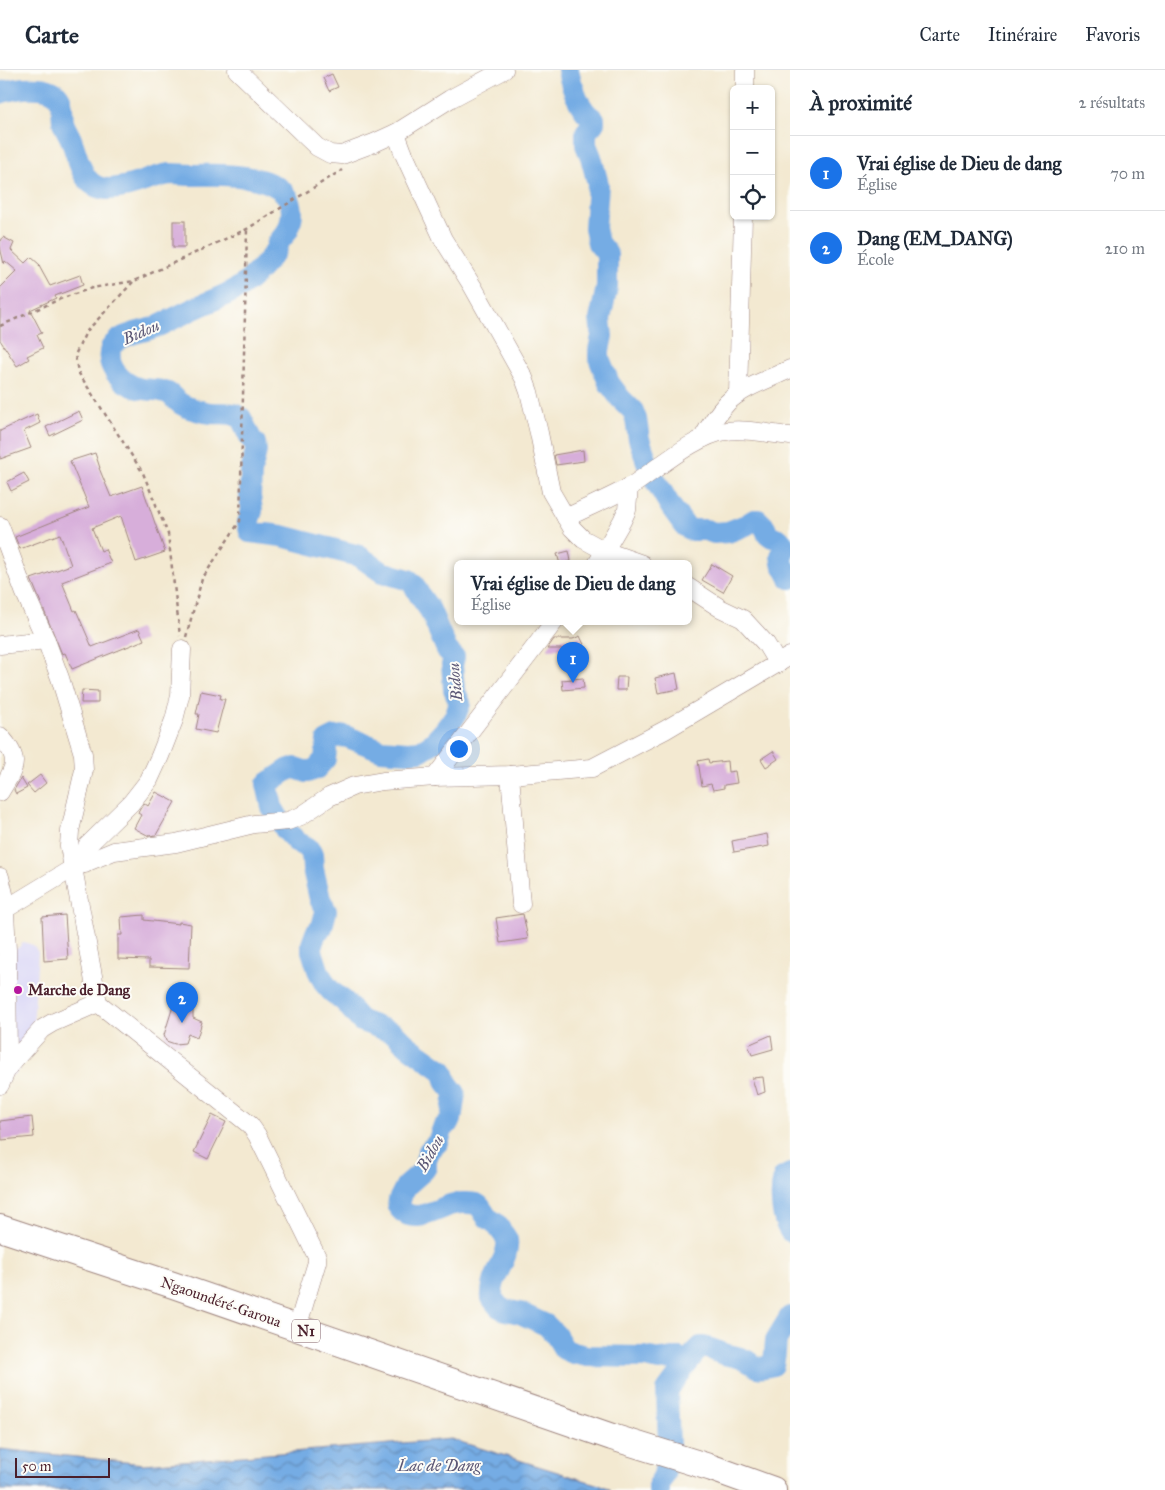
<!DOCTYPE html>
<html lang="fr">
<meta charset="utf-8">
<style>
:root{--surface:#fff;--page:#f2f2f3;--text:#1f2937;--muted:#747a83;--line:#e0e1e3;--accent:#1a73e8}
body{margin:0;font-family:"IM FELL Great Primer",serif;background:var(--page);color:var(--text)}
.controls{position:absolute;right:15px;top:15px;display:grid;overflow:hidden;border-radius:8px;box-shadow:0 1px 4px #0004}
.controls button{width:45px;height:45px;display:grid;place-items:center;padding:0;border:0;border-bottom:1px solid var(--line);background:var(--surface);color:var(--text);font:25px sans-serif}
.scale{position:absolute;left:15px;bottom:12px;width:95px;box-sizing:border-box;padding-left:5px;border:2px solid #4a1f2b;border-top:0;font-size:14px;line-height:18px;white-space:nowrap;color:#4a1f2b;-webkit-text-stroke:4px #fdfcf7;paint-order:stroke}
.you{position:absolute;left:458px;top:678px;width:18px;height:18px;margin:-12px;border:4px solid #fff;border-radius:50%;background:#1a73e8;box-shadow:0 0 0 8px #1a73e833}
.badge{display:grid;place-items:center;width:32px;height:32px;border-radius:50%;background:var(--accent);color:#fff;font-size:16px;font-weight:700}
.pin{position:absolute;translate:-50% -41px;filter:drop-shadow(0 1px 2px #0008)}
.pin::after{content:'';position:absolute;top:26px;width:18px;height:15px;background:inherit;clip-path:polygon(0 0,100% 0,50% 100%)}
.popup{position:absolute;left:454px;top:490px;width:238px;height:65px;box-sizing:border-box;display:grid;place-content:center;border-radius:8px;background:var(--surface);filter:drop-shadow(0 1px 4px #0005);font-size:16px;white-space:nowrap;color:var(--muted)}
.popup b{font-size:19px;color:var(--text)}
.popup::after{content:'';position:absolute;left:50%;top:100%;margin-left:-10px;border:10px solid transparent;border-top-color:var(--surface)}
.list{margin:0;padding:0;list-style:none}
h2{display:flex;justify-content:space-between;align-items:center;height:65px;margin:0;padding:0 20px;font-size:21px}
h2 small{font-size:16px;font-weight:400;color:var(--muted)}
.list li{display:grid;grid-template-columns:32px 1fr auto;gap:15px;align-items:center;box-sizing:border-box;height:75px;padding:0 20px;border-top:1px solid var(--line)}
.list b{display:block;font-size:19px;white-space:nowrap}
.list p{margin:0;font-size:16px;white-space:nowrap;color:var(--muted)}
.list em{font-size:16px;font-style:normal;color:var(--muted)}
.icon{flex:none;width:28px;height:28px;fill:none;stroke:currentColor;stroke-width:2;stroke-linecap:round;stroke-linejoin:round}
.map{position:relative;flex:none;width:790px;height:1420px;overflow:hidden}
header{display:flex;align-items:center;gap:30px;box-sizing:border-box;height:70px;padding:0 25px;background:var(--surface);border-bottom:1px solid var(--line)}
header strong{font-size:24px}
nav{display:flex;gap:28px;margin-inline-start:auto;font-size:18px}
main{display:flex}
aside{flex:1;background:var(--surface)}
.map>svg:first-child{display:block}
.built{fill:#d9d6f7}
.water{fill:url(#water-waves);stroke:#606688}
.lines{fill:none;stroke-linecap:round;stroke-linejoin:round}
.river{stroke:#75ace4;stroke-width:22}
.building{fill:#d7aeda}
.minor-casing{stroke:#9e847e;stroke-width:19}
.highway-casing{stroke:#9e847e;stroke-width:28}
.path{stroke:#9e847e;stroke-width:2.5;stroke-dasharray:4 4;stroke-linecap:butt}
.minor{stroke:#fff;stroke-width:18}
.highway{stroke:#fff;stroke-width:26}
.poi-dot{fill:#b5179e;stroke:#fdfcf7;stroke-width:2}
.labels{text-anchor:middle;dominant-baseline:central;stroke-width:4;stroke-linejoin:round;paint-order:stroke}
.shield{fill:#fdfcf7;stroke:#806168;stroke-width:1}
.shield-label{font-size:14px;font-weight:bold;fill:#4a1f2b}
.poi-label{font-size:15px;font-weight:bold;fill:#4a1f2b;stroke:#fdfcf7;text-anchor:start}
.street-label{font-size:15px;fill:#4a1f2b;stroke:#fdfcf7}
.water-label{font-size:16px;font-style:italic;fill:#5b5775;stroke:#fdfcf7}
</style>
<header>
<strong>Carte</strong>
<nav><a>Carte</a><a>Itinéraire</a><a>Favoris</a></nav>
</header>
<main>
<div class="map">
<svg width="790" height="1420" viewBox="0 0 790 1420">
<defs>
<pattern id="water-waves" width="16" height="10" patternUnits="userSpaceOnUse" patternTransform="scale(1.25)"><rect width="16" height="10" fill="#75ace4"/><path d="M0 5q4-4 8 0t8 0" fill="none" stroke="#628bb9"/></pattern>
</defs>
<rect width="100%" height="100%" fill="#fdfcf7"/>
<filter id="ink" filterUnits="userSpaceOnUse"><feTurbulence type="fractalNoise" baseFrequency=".02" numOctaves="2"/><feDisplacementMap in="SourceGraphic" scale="10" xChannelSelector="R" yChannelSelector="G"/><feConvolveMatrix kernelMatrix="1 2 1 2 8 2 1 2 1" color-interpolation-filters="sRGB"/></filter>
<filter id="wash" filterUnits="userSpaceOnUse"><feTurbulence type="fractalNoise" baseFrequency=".0096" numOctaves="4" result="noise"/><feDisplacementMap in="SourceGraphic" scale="20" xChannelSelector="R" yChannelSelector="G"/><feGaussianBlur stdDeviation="1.12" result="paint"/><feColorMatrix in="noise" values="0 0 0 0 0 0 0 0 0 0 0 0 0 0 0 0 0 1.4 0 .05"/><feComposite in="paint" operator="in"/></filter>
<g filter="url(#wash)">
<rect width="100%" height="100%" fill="#f3e9d1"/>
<path class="built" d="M 24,872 L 33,875 L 38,882 L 33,957 L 24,989 L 16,1003 L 9,1007 L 5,883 L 18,878 Z"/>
<path class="water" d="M 451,1369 L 606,1417 L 611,1420 L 0,1420 L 0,1379 L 144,1394 Z"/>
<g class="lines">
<g class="river">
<path d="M 568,0 C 571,15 580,42 594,49 L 594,53 L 586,62 L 586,75 L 591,87 L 598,114 L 595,158 L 598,173 L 607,184 L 607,217 L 600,249 L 602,266 L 599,280 L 599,288 L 609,313 L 620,328 L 633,341 L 636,349 L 639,369 L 651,403 L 671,437 L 685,456 L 691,460 L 706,460 L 714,463 L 728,462 L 746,455 L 754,450 L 758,450 L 764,456 L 768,464 L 772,467 L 779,469 L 783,474 L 784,480 L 781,486 L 782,493 L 790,508"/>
<path d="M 0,23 C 14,18 52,12 60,29 C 63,35 62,45 63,52 C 65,59 70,65 72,72 C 79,90 82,119 108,119 C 130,119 149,107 170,104 C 178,104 185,105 193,105 C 223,104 301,102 291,150 C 289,162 285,163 279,172 C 275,177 279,174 276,179 C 271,189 252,208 243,215 C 232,223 220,227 209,232 C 192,239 175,248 158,256 C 142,263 122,262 111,278 C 105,296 121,313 138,318 C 148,321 157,318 168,323 C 172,325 173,328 176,330 C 182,336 189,338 196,340 C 201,341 206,343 211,343 C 222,344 232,341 241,348 L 251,369 L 255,373 L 256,381 L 251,403 L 250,426 L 252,441 L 248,453 L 250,462 L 282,466 L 359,486 L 382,502 L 409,510 L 414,515 L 420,526 L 430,540 L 447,580 L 454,587 L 452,595 L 454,619 L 460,633 L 455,646 L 445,660 L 433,673 L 420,681 L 408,682 L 381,680 L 345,666 L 335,667 L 327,671 L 325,689 L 316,699 L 307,702 L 295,698 L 289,699 L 267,714 L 272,737 L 285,759 L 297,772 L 308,778 L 312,784 L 313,799 L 320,829 L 326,841 L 322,857 L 316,863 L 312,874 L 312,881 L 318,900 L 325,914 L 332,922 L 344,931 L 361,951 L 394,963 L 408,976 L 443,1001 L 447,1013 L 455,1023 L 451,1050 L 443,1058 L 438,1072 L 429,1081 L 426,1090 L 426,1097 L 424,1100 L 406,1116 L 399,1130 L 398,1136 C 411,1156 433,1141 450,1135 C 456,1133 470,1132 476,1134 C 481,1135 484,1145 488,1148 C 493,1152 496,1152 499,1158 C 501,1162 506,1166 507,1170 C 510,1189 490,1206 492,1228 L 499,1237 L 505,1240 L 520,1243 L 546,1255 L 555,1264 L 564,1279 L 573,1283 L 587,1286 L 645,1287 L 659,1290 L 679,1288 L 688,1293"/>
<path d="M 790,1104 L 784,1107 C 780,1123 781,1148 790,1161"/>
<path d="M 659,1420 L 659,1414 L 664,1405 L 669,1376 L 667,1321 L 694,1284 L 701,1277 C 710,1277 716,1282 724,1284 C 730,1286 737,1286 743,1289 C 758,1295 753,1301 773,1295 L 775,1283 L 776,1270 L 790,1247"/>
</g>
</g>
<g id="blocks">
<g class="building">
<path d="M 332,4 L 338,17 L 329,21 L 323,8 Z"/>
<rect x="173" y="151" width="12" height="26"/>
<path d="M 3,167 L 14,173 L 11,180 L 25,193 L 31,187 L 40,195 L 39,196 L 50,216 L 80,205 L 83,215 L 55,226 L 56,228 L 30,240 L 42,263 L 37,265 L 43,278 L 27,286 L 29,289 L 17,296 L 0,270 L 0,218 L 17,201 L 5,191 L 4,194 L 0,177 L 0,170 L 1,171 Z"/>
<path d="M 79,341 L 83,350 L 50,366 L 46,357 Z"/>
<path d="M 37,344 L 40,353 L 24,361 L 31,378 L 0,389 L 0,361 Z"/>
<path d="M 583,380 L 584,391 L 556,395 L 554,385 Z"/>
<path d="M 95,383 L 100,398 L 99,398 L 111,427 L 142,416 L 165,482 L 136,492 L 121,446 L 92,458 L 101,481 L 105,479 L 111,493 L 62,512 L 74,541 L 76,540 L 92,577 L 139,559 L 144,570 L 72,599 L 65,583 L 62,584 L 31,509 L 71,495 L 60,464 L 20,479 L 15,467 L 89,437 L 70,391 Z"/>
<path d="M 24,403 L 29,412 L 11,421 L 7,412 Z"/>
<path d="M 569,481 L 571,491 L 560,494 L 557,484 Z"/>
<path d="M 712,494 L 732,506 L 723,522 L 702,510 Z"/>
<path d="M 580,566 L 588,583 L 574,589 L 570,579 L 547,579 L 554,569 L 573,569 Z"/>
<path d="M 676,603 L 679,619 L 658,623 L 655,608 Z"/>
<path d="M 617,607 L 627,607 L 626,620 L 616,620 Z"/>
<path d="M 583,608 L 584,618 L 563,620 L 562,610 Z"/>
<path d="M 82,620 L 98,621 L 98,633 L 81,633 Z"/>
<path d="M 201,621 L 221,625 L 220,629 L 225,629 L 216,663 L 196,659 L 199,644 L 196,644 Z"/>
<path d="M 773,681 L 778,689 L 766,697 L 761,689 Z"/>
<path d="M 708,689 L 709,693 L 727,691 L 728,702 L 735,701 L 737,713 L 724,715 L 724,718 L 713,720 L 711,714 L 702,716 L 698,691 Z"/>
<path d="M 40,705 L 46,713 L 34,723 L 27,715 Z"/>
<path d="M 21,708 L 27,718 L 16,724 L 14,720 Z"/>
<path d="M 156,722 L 175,732 L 156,765 L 149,766 L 134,758 L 141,745 L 138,743 L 140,739 L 144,733 L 148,736 Z"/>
<path d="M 767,764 L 769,776 L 734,782 L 732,771 Z"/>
<path d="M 523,844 L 528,869 L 500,873 L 496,848 Z"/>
<path d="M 65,845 L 68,889 L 44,891 L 42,847 Z"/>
<path d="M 144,845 L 144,850 L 179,854 L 179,852 L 191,854 L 189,898 L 149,897 L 149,890 L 118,889 L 118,865 L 122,865 L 121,847 Z"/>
<path d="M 179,931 L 190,932 L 193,938 L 193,948 L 202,952 L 197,968 L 188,964 L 185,973 L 175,974 L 166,971 L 164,965 L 174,933 Z"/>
<path d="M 771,965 L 773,979 L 752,985 L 748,975 Z"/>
<path d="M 763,1007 L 765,1022 L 757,1025 L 752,1008 Z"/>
<path d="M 212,1045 L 226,1052 L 208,1089 L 194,1082 Z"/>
<path d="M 32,1047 L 34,1067 L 2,1070 L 0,1051 Z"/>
</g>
</g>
</g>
<g filter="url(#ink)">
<use href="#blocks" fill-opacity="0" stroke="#9e847e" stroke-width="1"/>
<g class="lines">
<defs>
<g id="minor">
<path d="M 237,0 L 317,77 L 330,84 L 342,85 L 374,73 L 396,63 L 450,29 L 504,0"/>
<path d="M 745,0 L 745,19"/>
<path d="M 396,63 L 403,82 L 443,169 L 473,217 L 524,308 L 529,322 L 539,363 L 551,422 L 572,458 L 583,469 L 605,481 L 642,494"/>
<path d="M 738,324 L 743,146"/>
<path d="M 702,369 C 709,356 717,344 727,333 C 743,317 770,309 790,299"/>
<path d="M 566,448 C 587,437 611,428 631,416 C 656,400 697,364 726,361 C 746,358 770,364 790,366"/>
<path d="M 0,456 L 24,521 L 46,570 L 60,608 L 83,684 L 84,700 L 70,761 L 69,776 L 98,933 L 250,1055 L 257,1065 L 317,1187 L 317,1192 L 297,1258"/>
<path d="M 597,494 L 622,451 L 627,440 L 629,417"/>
<path d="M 688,517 L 720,538 L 743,549 L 766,574 L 778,594"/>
<path d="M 0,575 L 46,570"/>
<path d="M 0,666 C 22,690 15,697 0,722"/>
<path d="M 510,705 L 521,834"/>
<path d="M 435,707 L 510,705 L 592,698 L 665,660 L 790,586"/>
<path d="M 85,794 L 87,776 L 131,733 L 149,710 L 160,686 L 174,650 L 180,626 L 182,579"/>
<path d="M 0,807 L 4,824 L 7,880 L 8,997 L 0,1015"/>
<path d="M 0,840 L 4,840 L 73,798 L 114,781 L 176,773 L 254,754 L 288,751 L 301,746 L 329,727 L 354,716 L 383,711 L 435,707 L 554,552"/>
<path d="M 8,997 L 42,959 L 52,953 L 98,933"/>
</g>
<path id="highway" d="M 0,1158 L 173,1215 L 612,1367 L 712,1398 L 773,1420"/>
</defs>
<use href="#minor" class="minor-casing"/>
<use href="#highway" class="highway-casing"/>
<g class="path">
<path d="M 133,212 L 86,262 L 75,285 L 78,302 L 143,403 L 168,464 L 180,566"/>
<path d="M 0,256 L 60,229 L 92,218 L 134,211 L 247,159 L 342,100"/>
<path d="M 186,567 L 202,509 L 240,451 L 247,159"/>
</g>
<use href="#minor" class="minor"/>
<use href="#highway" class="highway"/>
</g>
</g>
<circle class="poi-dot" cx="18" cy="920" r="5"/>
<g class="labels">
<rect class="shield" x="292" y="1249.5" width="28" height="23" rx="4"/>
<g class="shield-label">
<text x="306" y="1261">N1</text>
</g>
<g class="poi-label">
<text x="28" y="920">Marche de Dang</text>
</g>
<g class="street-label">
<text transform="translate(221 1232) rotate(19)">Ngaoundéré-Garoua</text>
</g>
<g class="water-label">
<text transform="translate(141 262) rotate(-24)">Bidou</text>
<text transform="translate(455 612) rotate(-95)">Bidou</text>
<text transform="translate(430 1083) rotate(-60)">Bidou</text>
<text x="439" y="1395">Lac de Dang</text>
</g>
</g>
</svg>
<div class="controls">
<button>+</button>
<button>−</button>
<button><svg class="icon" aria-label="locate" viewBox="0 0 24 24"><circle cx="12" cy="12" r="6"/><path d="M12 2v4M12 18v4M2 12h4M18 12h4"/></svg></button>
</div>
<div class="scale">50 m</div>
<div class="you"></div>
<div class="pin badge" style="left:573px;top:613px">1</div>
<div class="popup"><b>Vrai église de Dieu de dang</b>Église</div>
<div class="pin badge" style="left:182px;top:953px">2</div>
</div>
<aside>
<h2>À proximité<small>2 résultats</small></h2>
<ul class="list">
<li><span class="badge">1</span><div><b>Vrai église de Dieu de dang</b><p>Église</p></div><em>70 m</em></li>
<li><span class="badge">2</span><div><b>Dang (EM_DANG)</b><p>École</p></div><em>210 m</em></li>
</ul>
</aside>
</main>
